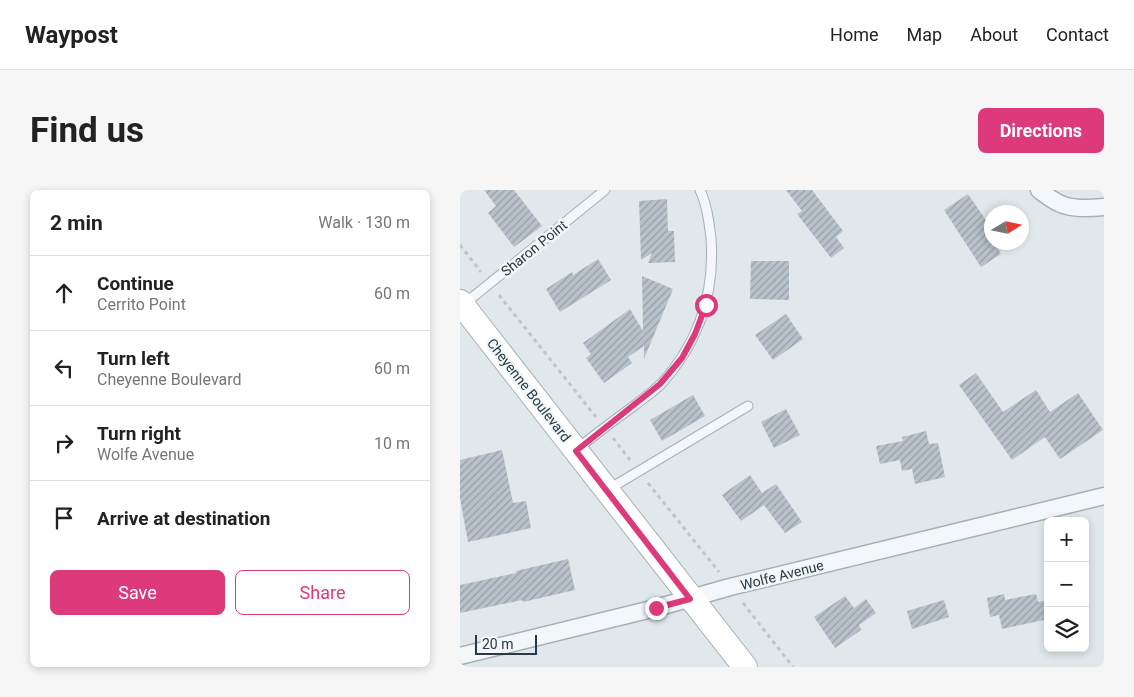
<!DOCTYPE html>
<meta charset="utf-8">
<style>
:root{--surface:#fff;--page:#f6f6f6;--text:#222;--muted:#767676;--line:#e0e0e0;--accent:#dc3a7b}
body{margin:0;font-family:Roboto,sans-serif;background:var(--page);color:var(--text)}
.controls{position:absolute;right:15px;bottom:15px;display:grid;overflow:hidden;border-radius:8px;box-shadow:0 2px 8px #0003}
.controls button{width:45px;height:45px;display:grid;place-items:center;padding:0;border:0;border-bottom:1px solid var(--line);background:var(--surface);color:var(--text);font:25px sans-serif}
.compass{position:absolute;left:524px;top:15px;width:45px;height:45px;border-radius:50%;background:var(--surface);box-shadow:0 2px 8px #0003;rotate:80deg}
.scale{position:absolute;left:15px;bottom:12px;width:62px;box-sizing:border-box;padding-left:5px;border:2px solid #273a45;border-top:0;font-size:14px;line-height:18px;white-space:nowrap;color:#273a45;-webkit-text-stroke:4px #f1f6f8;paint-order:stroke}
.stop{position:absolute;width:15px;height:15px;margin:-11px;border:4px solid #dc3a7b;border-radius:50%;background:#fff}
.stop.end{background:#dc3a7b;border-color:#fff;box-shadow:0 1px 5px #0008}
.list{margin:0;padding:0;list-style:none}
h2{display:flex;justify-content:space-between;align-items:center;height:65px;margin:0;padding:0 20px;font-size:21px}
h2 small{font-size:16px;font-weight:400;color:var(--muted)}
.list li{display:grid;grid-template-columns:32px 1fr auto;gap:15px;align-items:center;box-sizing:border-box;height:75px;padding:0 20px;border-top:1px solid var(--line)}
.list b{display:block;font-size:19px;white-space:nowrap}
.list p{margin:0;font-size:16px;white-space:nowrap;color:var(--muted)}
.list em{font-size:16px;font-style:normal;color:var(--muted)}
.actions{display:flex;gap:10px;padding:15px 20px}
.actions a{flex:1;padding:11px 0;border:1px solid var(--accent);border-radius:8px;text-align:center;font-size:18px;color:var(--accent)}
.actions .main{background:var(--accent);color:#fff}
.icon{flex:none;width:28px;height:28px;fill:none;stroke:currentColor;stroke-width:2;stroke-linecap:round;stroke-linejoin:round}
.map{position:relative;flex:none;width:644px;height:477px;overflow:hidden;border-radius:8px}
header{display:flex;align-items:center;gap:30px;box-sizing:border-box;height:70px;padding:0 25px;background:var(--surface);border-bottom:1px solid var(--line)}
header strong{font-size:24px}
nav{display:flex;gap:28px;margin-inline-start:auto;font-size:18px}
.intro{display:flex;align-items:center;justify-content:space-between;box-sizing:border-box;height:120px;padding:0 30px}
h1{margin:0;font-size:35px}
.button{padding:12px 22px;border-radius:8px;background:var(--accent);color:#fff;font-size:18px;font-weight:700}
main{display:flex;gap:30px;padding:0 30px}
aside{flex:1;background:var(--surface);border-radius:8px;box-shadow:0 2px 8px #0003}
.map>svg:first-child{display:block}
.building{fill:url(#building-hatch)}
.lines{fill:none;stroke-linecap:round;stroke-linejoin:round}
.service-casing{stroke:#a5b0b6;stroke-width:11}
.minor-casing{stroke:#a5b0b6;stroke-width:19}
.secondary-casing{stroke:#a5b0b6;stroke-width:26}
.path{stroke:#bfc6ca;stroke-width:3;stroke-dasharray:4 4;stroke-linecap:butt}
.service{stroke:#f4f7f9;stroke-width:9}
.minor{stroke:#f4f7f9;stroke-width:16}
.secondary{stroke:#fff;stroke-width:24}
.route{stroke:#dc3a7b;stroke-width:6}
.labels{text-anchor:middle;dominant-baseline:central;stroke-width:5;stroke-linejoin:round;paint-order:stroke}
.street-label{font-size:14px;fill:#273a45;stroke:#f1f6f8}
</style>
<header>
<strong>Waypost</strong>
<nav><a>Home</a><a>Map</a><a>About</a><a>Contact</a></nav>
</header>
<div class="intro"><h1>Find us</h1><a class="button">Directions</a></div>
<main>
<aside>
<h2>2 min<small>Walk · 130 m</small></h2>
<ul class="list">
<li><svg class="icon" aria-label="ahead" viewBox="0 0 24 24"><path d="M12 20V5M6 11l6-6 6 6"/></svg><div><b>Continue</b><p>Cerrito Point</p></div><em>60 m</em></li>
<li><svg class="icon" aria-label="left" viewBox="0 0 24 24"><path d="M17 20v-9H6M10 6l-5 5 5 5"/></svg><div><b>Turn left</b><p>Cheyenne Boulevard</p></div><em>60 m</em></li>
<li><svg class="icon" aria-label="right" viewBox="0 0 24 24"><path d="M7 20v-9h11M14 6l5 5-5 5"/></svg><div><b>Turn right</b><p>Wolfe Avenue</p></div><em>10 m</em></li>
<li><svg class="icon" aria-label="arrive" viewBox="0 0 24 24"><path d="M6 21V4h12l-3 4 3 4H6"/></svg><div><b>Arrive at destination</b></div></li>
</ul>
<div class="actions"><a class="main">Save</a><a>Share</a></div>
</aside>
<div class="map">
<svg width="644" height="477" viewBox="0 0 644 477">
<defs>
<pattern id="building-hatch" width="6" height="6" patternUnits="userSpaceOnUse" patternTransform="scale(1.25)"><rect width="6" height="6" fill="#b8c2ca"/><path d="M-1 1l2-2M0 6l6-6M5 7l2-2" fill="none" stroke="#969fa6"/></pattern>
</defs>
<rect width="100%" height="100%" fill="#e1e8eb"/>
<g class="building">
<path d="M 24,0 L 54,0 L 82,36 L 54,57 L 28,23 L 36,16 Z"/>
<path d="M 326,0 L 352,0 L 383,41 L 376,47 L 384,58 L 371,68 L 337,24 L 342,21 Z"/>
<path d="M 508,4 L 532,39 L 532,52 L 534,52 L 541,64 L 521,77 L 484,20 Z"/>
<path d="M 207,9 L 208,41 L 214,41 L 215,72 L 188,73 L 192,63 L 181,70 L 179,11 Z"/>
<path d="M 138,69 L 151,90 L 100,122 L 86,99 L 112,82 L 113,85 Z"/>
<path d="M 291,71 L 329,71 L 329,110 L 290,109 Z"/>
<path d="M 182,86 L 213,99 L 184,169 L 184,156 L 168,167 L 172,173 L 144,193 L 126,168 L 131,164 L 123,153 L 170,119 L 183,141 Z"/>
<path d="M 326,124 L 343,149 L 313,170 L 295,145 Z"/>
<path d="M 516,183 L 543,222 L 576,200 L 590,222 L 618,203 L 643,240 L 600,269 L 585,247 L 552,270 L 499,195 Z"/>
<path d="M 233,205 L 245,226 L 202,251 L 190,230 Z"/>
<path d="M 326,219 L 340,245 L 314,258 L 301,232 Z"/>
<path d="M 466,241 L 469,254 L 478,253 L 485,287 L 455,294 L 452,279 L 442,281 L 440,270 L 420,274 L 416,256 L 443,251 L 442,247 Z"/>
<path d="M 42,260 L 53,313 L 66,311 L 71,338 L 8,352 L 0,308 L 0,270 Z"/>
<path d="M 290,285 L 302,303 L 316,294 L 342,332 L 325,343 L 304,315 L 281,331 L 262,305 Z"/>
<path d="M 108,369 L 115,400 L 63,412 L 62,410 L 0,423 L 0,395 L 56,383 L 56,381 Z"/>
<path d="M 544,404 L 545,410 L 576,404 L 578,412 L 588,410 L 588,429 L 542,439 L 539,425 L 530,427 L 527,408 Z"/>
<path d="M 385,406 L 394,418 L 406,409 L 416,423 L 399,435 L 401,440 L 375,458 L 354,427 Z"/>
<path d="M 484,410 L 489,427 L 452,439 L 447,421 Z"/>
</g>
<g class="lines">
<defs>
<g id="service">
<path d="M 3,115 L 145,0"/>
<path d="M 117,259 C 136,244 156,229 175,215 C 184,208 194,201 202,193 C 239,152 255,103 251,48 C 249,32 247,15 240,0"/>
<path d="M 149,299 L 288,216"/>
</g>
<g id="minor">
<path d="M 579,0 C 587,6 597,14 607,16 C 617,19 634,18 644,17"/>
<path d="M 0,466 L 196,418 L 270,397 L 644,306"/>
</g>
<path id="secondary" d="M 0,112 L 285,477"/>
</defs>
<use href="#service" class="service-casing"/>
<use href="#minor" class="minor-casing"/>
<use href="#secondary" class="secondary-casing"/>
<g class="path">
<path d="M 0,55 L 21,82"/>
<path d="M 39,105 L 136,227"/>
<path d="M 153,248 L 170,270"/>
<path d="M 188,293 L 259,382"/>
<path d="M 283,413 L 333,477"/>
</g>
<use href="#service" class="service"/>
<use href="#minor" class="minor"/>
<use href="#secondary" class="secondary"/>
</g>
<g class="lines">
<path class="route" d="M 196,418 L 230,409 L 116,261 L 200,194 L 222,168 L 235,144 L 246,115"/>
</g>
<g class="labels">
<g class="street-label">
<text transform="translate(74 58) rotate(-39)">Sharon Point</text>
<text transform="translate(69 200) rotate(52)">Cheyenne Boulevard</text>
<text transform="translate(322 385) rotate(-14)">Wolfe Avenue</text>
</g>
</g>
</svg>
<div class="controls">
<button>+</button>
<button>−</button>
<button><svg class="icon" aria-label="layers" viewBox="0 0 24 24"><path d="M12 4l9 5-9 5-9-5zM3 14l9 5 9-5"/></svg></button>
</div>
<svg class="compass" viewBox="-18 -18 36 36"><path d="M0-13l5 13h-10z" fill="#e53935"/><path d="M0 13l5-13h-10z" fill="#767676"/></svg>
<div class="scale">20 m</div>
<div class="stop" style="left:246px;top:115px"></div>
<div class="stop end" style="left:196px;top:418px"></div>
</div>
</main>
